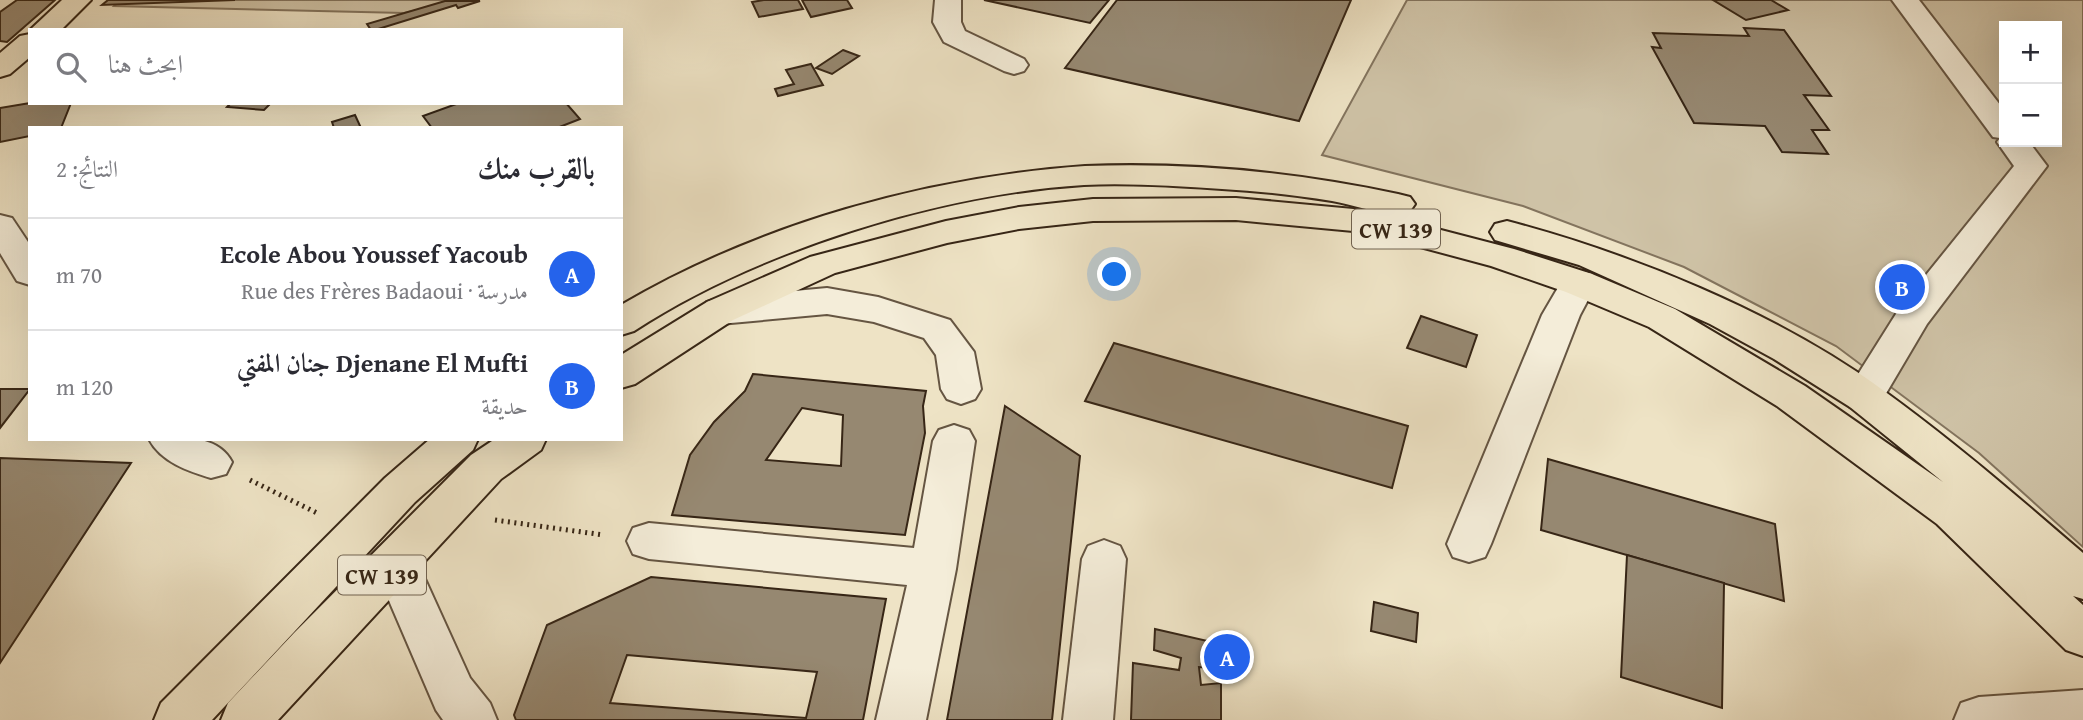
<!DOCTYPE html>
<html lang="ar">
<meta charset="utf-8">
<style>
:root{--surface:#fff;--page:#f7f7f7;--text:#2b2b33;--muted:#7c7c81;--line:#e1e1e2;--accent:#2563eb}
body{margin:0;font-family:"Gentium Book Plus",Amiri,serif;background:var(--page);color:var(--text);direction:rtl}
.controls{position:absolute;right:21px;top:21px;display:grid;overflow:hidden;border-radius:0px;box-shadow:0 7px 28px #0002}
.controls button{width:63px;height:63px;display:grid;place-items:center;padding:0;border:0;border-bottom:2px solid var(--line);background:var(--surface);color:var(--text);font:35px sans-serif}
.you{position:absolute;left:1115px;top:275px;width:24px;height:24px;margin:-18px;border:5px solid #fff;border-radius:50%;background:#1a73e8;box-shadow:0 0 0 10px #1a73e833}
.badge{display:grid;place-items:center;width:46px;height:46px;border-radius:50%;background:var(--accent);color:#fff;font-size:23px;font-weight:700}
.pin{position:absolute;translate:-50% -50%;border:4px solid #fff;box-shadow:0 2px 7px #0006}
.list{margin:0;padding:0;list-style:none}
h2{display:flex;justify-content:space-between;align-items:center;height:91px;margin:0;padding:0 28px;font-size:30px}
h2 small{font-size:23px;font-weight:400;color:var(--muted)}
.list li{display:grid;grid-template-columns:46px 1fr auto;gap:21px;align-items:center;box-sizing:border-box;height:112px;padding:0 28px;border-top:2px solid var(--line)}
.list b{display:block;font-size:26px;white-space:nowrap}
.list p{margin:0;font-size:23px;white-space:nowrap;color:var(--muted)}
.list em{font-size:23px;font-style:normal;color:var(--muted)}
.icon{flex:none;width:38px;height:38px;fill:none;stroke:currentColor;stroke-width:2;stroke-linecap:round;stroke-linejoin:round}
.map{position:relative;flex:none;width:2083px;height:720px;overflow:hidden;direction:ltr}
.search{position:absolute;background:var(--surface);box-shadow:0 7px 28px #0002;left:28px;top:28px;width:595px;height:77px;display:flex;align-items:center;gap:18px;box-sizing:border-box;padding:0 24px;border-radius:0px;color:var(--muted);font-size:26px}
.panel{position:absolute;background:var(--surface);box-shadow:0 7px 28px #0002;left:28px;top:126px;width:595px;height:315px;border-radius:0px;direction:rtl}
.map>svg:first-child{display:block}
.green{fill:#cfc3a7;stroke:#83745e;stroke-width:2;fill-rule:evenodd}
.building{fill:#968871;stroke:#372616;stroke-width:2;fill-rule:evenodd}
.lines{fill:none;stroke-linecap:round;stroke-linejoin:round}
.minor-casing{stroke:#655542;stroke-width:4}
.major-casing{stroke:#372616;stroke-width:4}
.highway-casing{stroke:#372616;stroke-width:4}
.path{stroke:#372616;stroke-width:5;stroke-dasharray:2 4.5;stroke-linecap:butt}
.minor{fill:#f4edd9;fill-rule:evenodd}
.major{fill:#eee3c5;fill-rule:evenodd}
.highway{fill:#eee3c5;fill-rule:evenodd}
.labels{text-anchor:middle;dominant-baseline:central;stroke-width:6;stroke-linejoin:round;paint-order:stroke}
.shield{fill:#f4edd9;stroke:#706250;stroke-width:2}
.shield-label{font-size:23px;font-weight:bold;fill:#372616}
</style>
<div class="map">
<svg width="2083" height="720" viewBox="0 0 2083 720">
<rect width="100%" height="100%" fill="#eee3c5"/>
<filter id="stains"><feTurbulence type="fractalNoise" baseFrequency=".00286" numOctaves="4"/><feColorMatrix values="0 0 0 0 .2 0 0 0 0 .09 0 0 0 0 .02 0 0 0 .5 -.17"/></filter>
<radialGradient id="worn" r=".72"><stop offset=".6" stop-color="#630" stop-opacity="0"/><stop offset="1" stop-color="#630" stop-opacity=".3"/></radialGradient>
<g class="green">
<path d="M 120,0 L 461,0 L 404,13 L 114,6 Z"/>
<path d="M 1407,0 L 2083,0 L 2083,547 L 1979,453 L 1836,346 L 1759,306 L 1684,267 L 1523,206 L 1322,155 ZM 2004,26 L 2057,26 L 2057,142 L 2004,142 Z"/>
</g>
<g class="building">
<path d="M 17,0 L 55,0 L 7,42 L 0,41 L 0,12 Z"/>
<path d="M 108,0 L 235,0 L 102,5 Z"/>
<path d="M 764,0 L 798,0 L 803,9 L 759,17 L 752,2 Z"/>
<path d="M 802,0 L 847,0 L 852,8 L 811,17 Z"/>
<path d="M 984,0 L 1109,0 L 1090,23 Z"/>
<path d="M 1117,0 L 1351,0 L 1299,121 L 1065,68 Z"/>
<path d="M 1713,0 L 1771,0 L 1788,10 L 1746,20 Z"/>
<path d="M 445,1 L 480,1 L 458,8 L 456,5 L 375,30 L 371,30 L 367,24 Z"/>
<path d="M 1744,28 L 1784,30 L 1831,96 L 1804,95 L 1829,130 L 1812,130 L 1828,154 L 1782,152 L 1765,126 L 1694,123 L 1652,47 L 1661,48 L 1653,33 L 1749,36 Z"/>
<path d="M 843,50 L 859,56 L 832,74 L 816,68 Z"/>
<path d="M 811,64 L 823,85 L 778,96 L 775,89 L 794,84 L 786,70 Z"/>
<path d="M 30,103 L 71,103 L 61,128 L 30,128 L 30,136 L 0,142 L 0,108 Z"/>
<path d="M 231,103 L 271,103 L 264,110 L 227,107 Z"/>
<path d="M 459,103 L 566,103 L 580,119 L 557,128 L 432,128 L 423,116 Z"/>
<path d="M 355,115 L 361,128 L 334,128 L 332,122 Z"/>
<path d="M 1421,316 L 1477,335 L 1466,367 L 1407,348 Z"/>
<path d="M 1114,343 L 1408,426 L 1392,488 L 1085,401 Z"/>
<path d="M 753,374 L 926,391 L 923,406 L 925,433 L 905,535 L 672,515 L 690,455 L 714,422 L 745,391 ZM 802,408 L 843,415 L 841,466 L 766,460 Z"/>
<path d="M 0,389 L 30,389 L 0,428 Z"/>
<path d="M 1005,406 L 1080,456 L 1052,720 L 947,720 Z"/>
<path d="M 0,458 L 131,463 L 0,663 Z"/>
<path d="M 1548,459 L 1775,524 L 1784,601 L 1541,530 Z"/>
<path d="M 1627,555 L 1724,583 L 1722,708 L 1621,677 Z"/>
<path d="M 651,577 L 886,599 L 863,720 L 516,720 L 514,715 L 547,625 ZM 627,655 L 817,672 L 806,718 L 610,703 Z"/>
<path d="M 1374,602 L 1418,613 L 1416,642 L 1371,631 Z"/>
<path d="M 1155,629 L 1225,645 L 1226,669 L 1199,667 L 1201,685 L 1221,683 L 1221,720 L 1131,720 L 1133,663 L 1179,670 L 1181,658 L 1154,650 Z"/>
</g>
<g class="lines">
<defs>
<g id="minor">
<path d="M 935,0 L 961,0 L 961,22 L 965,31 L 1024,59 L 1028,65 L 1024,71 L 1014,74 L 1004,71 L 944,42 L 933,22 Z"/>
<path d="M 1892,0 L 1919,0 L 2004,110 L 2004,142 L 2029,142 L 2047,166 L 1927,324 L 1878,407 L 1864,412 L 1850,407 L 1844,397 L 1850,387 L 1901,306 L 2014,166 L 1997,142 L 2000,138 L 1993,137 Z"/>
<path d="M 0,215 L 12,218 L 30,245 L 30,285 L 17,281 L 0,253 Z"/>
<path d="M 1579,271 L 1592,274 L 1597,283 L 1580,315 L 1491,544 L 1485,557 L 1469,562 L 1453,557 L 1447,544 L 1542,315 L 1566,274 Z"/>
<path d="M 827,288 L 878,297 L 950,320 L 974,352 L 981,389 L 975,399 L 961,404 L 947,399 L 941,389 L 936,355 L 924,338 L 874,322 L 827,314 L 720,324 L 707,320 L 702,311 L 707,302 L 720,298 Z"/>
<path d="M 954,425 L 969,430 L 975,441 L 956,569 L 926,720 L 876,720 L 907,585 L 649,559 L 633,554 L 627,541 L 633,528 L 649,523 L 914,548 L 933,441 L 939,430 Z"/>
<path d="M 149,439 C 178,439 216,432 232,462 L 226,474 L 211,478 C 188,471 161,462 149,439 Z"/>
<path d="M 1104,540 L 1120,546 L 1126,559 L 1113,720 L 1063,720 L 1082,559 L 1088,546 Z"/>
<path d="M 395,542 L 411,548 L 470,678 L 490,703 L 497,720 L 443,720 L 436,710 L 372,561 L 379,548 Z"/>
<path d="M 2083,690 L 2083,720 L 1954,720 L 1961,703 L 1979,697 Z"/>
</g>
<g id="major">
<path d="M 62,0 L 91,0 L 61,30 L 30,30 Z"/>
<path d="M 30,34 L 30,57 L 10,74 L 0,77 L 0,53 L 20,36 Z"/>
</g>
<g id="highway">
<path d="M 1085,166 C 1190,162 1296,172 1398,194 L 1410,197 L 1415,204 L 1410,211 C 1386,218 1356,205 1332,201 C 1295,195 1259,191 1222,189 C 1176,186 1129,183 1084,185 C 939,194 756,251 634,331 L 621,335 L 621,305 C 759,224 926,177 1085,166 Z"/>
<path d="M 1236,198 L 1364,210 L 1514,249 L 1592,274 L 1675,309 L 1805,386 L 1943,482 L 1850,407 L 1774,359 L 1710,324 L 1579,265 L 1495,240 L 1490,232 L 1495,224 L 1507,221 C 1632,254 1775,312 1880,388 C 1951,439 2017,496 2083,553 L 2083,599 L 2073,596 L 2083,605 L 2083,656 L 2066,650 L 1937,524 L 1777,406 L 1649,327 L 1566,292 L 1491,266 L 1364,232 L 1236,220 L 1093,221 L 1019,229 L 947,243 L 835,273 L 733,320 L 635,384 L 621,388 L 621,355 L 707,302 L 810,257 L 946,221 L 1019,207 L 1093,199 Z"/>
<path d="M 430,439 L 478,439 L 473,450 L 415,502 L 212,720 L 154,720 L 161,703 L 385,478 Z"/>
<path d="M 495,439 L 546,439 L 541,450 L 501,479 L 278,720 L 221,720 L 228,703 L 294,633 L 471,455 Z"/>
</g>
</defs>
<use href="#minor" class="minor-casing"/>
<use href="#major" class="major-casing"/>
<use href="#highway" class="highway-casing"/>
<g class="path">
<path d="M 250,480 L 317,513"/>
<path d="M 495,520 L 604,535"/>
</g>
<use href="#minor" class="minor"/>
<use href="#major" class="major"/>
<use href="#highway" class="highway"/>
</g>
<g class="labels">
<g class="shield">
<rect x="1352" y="209.5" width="88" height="39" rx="5"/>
<rect x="338" y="555.5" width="88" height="39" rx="5"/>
</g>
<g class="shield-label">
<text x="1396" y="229">CW 139</text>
<text x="382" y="575">CW 139</text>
</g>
</g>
<rect width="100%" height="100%" filter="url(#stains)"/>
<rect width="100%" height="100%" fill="url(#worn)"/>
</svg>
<div class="controls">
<button>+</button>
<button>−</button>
</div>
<div class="you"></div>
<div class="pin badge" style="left:1227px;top:657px">A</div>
<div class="pin badge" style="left:1902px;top:287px">B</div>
<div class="search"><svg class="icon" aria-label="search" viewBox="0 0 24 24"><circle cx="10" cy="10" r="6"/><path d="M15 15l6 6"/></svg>ابحث هنا</div>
<section class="panel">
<h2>بالقرب منك<small>النتائج: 2</small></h2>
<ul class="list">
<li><span class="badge">A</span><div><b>Ecole Abou Youssef Yacoub</b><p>مدرسة · Rue des Frères Badaoui</p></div><em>70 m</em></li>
<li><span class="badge">B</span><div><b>Djenane El Mufti جنان المفتي</b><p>حديقة</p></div><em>120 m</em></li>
</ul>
</section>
</div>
